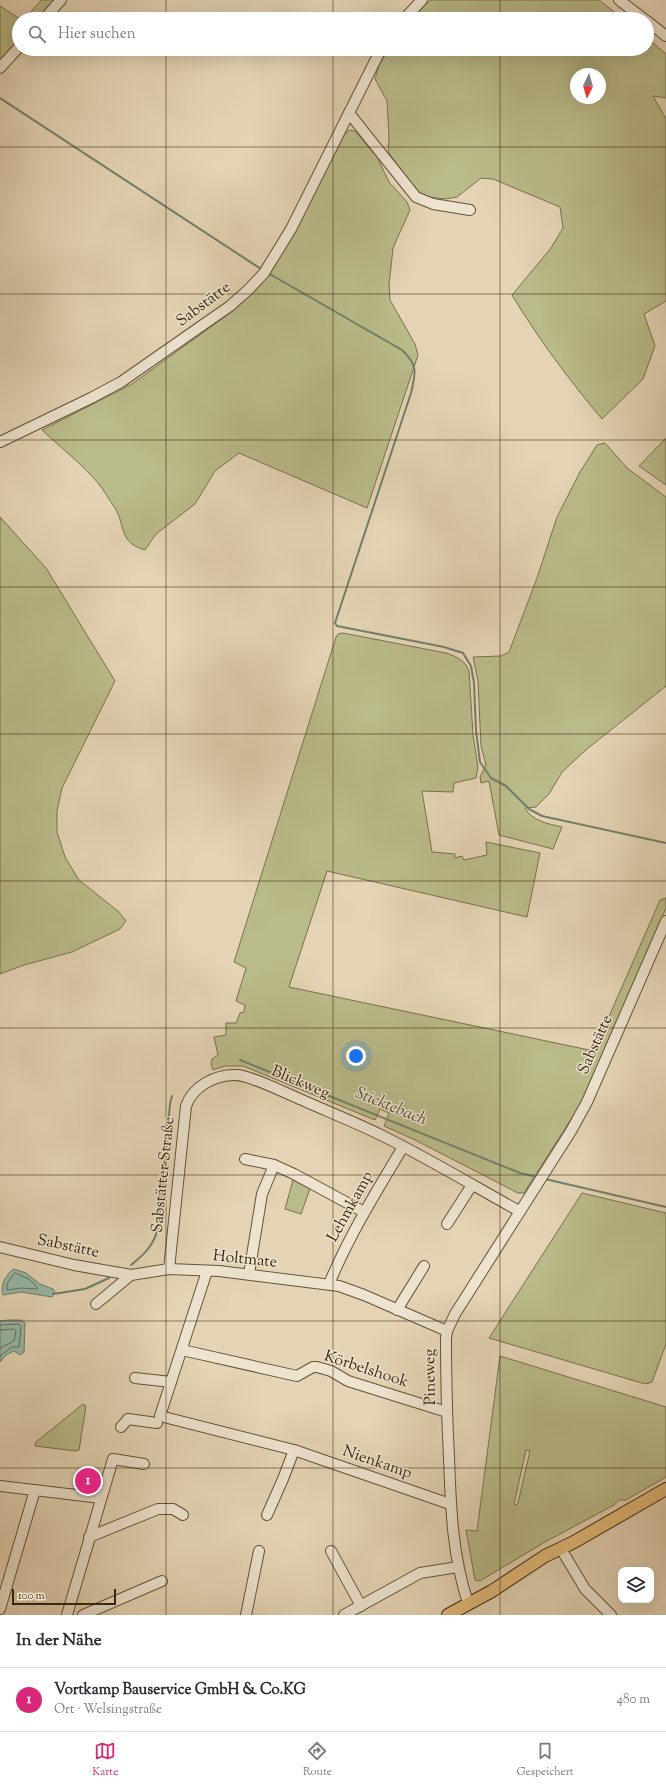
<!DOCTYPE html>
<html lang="de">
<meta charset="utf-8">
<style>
:root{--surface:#fff;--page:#f2f2f3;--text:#2b2b33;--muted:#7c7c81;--line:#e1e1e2;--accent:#db2777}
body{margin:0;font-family:"Sorts Mill Goudy",serif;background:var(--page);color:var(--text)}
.controls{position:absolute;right:12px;bottom:12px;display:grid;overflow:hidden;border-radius:8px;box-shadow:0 4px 16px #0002}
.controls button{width:36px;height:36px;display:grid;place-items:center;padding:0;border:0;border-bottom:1px solid var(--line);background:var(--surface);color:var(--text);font:20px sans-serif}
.compass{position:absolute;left:570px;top:68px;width:36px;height:36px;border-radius:50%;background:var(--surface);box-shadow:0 4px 16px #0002;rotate:185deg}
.scale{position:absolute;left:12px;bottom:10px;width:104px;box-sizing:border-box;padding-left:4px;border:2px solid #3a270c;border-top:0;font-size:11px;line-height:14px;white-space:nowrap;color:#3a270c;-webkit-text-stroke:3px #ede3cf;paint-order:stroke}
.you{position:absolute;left:356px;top:1056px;width:14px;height:14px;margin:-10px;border:3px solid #fff;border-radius:50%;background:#1a73e8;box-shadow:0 0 0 6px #1a73e833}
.badge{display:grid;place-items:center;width:26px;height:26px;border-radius:50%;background:var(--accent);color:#fff;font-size:13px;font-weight:700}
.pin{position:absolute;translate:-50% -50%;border:2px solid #fff;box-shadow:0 1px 4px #0006}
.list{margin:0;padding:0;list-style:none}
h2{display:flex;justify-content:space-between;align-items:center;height:52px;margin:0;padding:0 16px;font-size:17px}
h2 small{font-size:13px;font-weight:400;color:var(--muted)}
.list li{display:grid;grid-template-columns:26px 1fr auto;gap:12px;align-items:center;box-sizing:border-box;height:64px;padding:0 16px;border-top:1px solid var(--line)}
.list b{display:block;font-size:15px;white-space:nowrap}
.list p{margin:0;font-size:13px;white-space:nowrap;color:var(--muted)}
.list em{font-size:13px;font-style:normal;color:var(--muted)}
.icon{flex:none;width:22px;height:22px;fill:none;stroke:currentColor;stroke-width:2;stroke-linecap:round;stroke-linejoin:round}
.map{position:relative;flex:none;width:666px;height:1615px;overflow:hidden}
.search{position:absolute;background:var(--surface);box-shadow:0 4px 16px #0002;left:12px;right:12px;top:12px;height:44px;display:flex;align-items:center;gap:10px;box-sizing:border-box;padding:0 14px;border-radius:22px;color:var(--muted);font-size:15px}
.sheet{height:116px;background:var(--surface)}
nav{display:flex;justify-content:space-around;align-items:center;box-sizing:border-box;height:56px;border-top:1px solid var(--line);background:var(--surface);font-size:11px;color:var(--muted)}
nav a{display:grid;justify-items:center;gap:2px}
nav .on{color:var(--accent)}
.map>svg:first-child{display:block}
.green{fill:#babb8a;stroke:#7a714b;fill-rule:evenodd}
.water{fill:#97b9a8;stroke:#727f6a}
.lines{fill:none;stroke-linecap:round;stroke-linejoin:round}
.shore{stroke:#68705a;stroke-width:1}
.stream{stroke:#727f6a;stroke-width:2}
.minor-casing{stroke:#645236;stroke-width:12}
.major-casing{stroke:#3a270c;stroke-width:14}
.minor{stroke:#ede3cf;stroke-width:10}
.major{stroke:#e2ba7a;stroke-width:12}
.grid{fill:none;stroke:#3a270c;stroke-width:1;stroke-opacity:0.55}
.labels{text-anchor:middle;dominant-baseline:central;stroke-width:3;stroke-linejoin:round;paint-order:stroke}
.street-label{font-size:16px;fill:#3a270c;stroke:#ede3cf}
.water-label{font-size:17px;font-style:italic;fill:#514c33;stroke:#ede3cf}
</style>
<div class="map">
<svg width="666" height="1615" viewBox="0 0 666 1615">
<rect width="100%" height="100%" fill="#e4d4b5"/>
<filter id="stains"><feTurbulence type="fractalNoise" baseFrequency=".005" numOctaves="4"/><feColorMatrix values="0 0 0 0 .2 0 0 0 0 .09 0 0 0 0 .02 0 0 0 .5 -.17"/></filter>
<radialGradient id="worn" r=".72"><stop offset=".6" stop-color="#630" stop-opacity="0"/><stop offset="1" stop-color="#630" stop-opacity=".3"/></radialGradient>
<g class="green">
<path d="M 41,0 L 55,0 L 38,19 L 25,19 Z"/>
<path d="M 430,0 L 599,0 L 623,19 L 412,19 Z"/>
<path d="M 0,6 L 20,19 L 19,41 L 0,63 Z"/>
<path d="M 647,38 L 666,54 L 666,98 L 653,96 L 666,119 L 666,301 L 644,314 L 655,346 L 643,379 L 602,419 C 569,380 538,338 512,295 L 551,248 L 563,228 L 560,207 L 493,179 L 481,178 L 457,197 L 445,199 L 429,197 L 418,192 L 388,152 L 389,137 L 387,101 L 375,79 L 379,65 L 389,49 L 647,49 ZM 576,74 L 600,74 L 600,98 L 576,98 Z"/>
<path d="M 349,130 L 355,131 L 377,157 L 389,182 L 407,202 L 410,210 L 393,248 L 389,285 L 390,300 L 415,344 L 418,355 L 367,508 L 239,453 L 215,471 L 195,504 L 156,534 L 145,550 C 118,542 126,526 115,508 C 109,500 104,490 98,483 C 82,464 60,447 42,430 L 132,384 L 234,310 L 252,293 L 263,281 L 279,258 L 339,140 Z"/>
<path d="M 666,438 L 666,485 L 639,466 Z"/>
<path d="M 605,443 L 627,468 L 666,497 L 666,686 L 587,749 L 562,772 L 549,794 L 536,807 L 525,808 C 532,821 549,824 562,827 L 553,849 L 499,835 L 489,781 L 481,783 L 480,777 L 486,765 L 481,746 L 478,681 L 473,657 L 501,656 L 509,652 L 537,578 L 557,517 L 580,472 L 597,445 Z"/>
<path d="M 0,517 L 46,568 L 115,681 L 62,788 L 57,811 L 57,832 L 65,857 L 79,880 L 119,912 L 126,921 L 120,929 L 72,952 L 24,965 L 0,974 Z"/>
<path d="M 343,633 L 446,653 C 457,657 465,660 469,671 L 473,735 L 478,767 L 476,778 L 454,783 L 453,792 L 422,791 L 432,852 L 455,854 L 455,858 L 462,856 L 464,860 L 487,855 L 486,842 L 540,853 L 527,917 L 327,871 L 289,987 L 594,1051 L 660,900 L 666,898 L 666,908 L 607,1047 L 582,1102 L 524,1193 L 518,1193 L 415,1140 L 384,1126 L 389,1113 L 380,1109 L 375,1120 L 243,1066 L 225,1066 L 213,1070 L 211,1064 L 212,1059 L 218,1055 L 214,1037 L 226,1035 L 226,1023 L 236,1023 L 240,1013 L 244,1012 L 245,1005 L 236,1001 L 246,968 L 234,962 L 336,637 L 338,634 Z"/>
<path d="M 293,1180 L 310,1189 L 301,1214 L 285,1209 Z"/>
<path d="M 582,1193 L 666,1213 L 666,1344 L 652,1382 L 645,1384 L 489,1338 Z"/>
<path d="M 500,1356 L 666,1407 L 666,1477 L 626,1500 L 619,1500 L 614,1505 L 545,1542 L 480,1581 L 475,1580 L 466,1530 L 477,1531 ZM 526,1450 L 530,1451 L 518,1503 L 516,1505 L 514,1504 Z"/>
<path d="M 83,1404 L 86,1406 L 79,1450 L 76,1451 L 35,1446 L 36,1442 Z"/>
</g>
<g class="water">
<path d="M 14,1269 L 26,1273 L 40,1284 L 53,1289 L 55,1292 L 52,1297 L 21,1292 L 3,1295 C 0,1286 6,1273 14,1269 Z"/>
<path d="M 8,1320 L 21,1320 L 25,1323 L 24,1352 L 20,1355 L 14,1351 L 6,1355 L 0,1362 L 0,1321 Z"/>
</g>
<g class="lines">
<g class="shore">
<path d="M 15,1273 L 29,1279 L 37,1287 L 37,1289 L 21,1288 L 7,1290 L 7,1284 Z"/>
<path d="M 0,1325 L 19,1324 L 21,1327 L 19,1347 L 12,1347 L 0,1356"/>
<path d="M 0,1330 L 14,1329 L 16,1331 L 14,1341 L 0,1348"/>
</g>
<g class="stream">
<path d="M 0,98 L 261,269"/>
<path d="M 268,273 L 402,350 C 418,365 416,372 411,393 L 335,623 L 337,626 L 444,647 L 463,653 L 471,666 L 474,683 L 476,731 L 480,762 L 491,778 L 506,786 L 529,809 L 542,816 L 666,843"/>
<path d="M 240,1060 L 520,1173 L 533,1176"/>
<path d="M 545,1179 L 666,1207"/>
<path d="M 131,1265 C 146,1253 155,1244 159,1224 L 170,1104 L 172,1096"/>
<path d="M 53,1294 L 85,1289 L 109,1278"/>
</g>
<defs>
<g id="minor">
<path d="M 619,0 L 644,19"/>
<path d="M 44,19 L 61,0"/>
<path d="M 404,19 L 422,0"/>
<path d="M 647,21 L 666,36"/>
<path d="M 0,68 L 19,47"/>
<path d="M 349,113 L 416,197 L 433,204 L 470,210"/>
<path d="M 0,442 L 91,398 L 121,382 L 230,306 L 248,290 L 264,273 L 291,229 L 381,49"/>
<path d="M 245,1159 L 274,1165 L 294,1174 L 364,1212"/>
<path d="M 447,1224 L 472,1185"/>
<path d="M 0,1247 L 74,1265 L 131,1275"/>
<path d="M 169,1269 L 186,1106 C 193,1086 216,1074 237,1075 C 255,1077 285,1093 302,1100 C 329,1112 357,1123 383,1136 C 429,1159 474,1186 519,1211"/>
<path d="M 207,1271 L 160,1416 L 294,1450"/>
<path d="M 249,1274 L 262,1194 L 274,1165"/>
<path d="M 329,1284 C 349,1236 376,1192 403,1147"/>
<path d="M 96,1304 L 131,1275 L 169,1269 L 219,1271 L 339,1286 L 364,1295 L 447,1331"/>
<path d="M 397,1310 L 424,1266"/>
<path d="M 182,1350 L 297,1376 L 313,1367 L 317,1367 L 331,1371 L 348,1381 L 447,1412"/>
<path d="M 135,1378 L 171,1382"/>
<path d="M 121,1427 L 128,1419 L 157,1423"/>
<path d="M 0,1486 L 101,1498"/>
<path d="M 267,1515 L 283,1479 L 294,1450 L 450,1504"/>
<path d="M 89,1537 L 158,1509 L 173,1509 L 183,1515"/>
<path d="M 561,1549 L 585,1589 L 611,1615"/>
<path d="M 331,1551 L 361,1606"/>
<path d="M 468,1603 C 452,1553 451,1510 449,1458 C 447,1419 446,1379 446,1339 L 447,1331 L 455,1314 L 571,1131 L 587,1102 L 666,921"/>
<path d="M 0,1609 L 35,1490"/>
<path d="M 67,1615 L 113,1459 L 144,1464"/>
<path d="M 83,1615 L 162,1581"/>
<path d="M 246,1615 L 259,1551"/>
<path d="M 344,1615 L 420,1573 L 458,1567"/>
</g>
<path id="major" d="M 448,1615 L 492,1591 L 545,1556 L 574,1542 L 666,1489"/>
</defs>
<use href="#minor" class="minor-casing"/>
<use href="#major" class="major-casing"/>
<use href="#minor" class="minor"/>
<use href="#major" class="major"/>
</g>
<path class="grid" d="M 166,0 L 166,19M 333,0 L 333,19M 500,0 L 500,19M 166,49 L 166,1615M 333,49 L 333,1615M 500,49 L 500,1615M 0,147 L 666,147M 0,294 L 666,294M 0,440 L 666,440M 0,587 L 666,587M 0,734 L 666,734M 0,881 L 666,881M 0,1028 L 666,1028M 0,1175 L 666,1175M 0,1321 L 666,1321M 0,1468 L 666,1468"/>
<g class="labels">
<g class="street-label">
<text transform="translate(204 305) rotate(-37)">Sabstätte</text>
<text transform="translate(596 1045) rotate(-66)">Sabstätte</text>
<text transform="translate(300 1083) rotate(23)">Blickweg</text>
<text transform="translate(164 1175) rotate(-84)">Sabstätter Straße</text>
<text transform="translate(351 1207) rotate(-61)">Lehmkamp</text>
<text transform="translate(68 1247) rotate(12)">Sabstätte</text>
<text transform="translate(245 1260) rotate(6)">Holtmate</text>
<text transform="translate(366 1370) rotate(18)">Körbelshook</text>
<text transform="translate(431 1377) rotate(-91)">Pineweg</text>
<text transform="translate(377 1463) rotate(19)">Nienkamp</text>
</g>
<g class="water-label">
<text transform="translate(391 1107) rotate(22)">Sticktebach</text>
</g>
</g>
<rect width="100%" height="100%" filter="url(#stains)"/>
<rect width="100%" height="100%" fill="url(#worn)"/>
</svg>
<div class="controls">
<button><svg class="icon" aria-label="layers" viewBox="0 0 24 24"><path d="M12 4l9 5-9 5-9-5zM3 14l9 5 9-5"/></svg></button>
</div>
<svg class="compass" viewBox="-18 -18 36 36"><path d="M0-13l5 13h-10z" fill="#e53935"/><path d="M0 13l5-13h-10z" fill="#7c7c81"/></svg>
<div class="scale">100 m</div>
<div class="you"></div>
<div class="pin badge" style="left:88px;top:1481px">1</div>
<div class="search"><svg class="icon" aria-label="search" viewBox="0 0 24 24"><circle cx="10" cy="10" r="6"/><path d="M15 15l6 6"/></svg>Hier suchen</div>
</div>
<section class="sheet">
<h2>In der Nähe<small></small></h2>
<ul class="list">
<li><span class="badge">1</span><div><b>Vortkamp Bauservice GmbH &amp; Co.KG</b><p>Ort · Welsingstraße</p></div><em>480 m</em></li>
</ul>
</section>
<nav>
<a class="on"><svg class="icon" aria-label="map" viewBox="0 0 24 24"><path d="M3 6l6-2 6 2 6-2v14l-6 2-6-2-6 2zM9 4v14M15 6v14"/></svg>Karte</a>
<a><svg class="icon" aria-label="directions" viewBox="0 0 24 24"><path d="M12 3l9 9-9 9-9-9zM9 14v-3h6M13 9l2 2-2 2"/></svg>Route</a>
<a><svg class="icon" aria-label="saved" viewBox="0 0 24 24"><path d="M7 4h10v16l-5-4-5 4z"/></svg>Gespeichert</a>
</nav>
